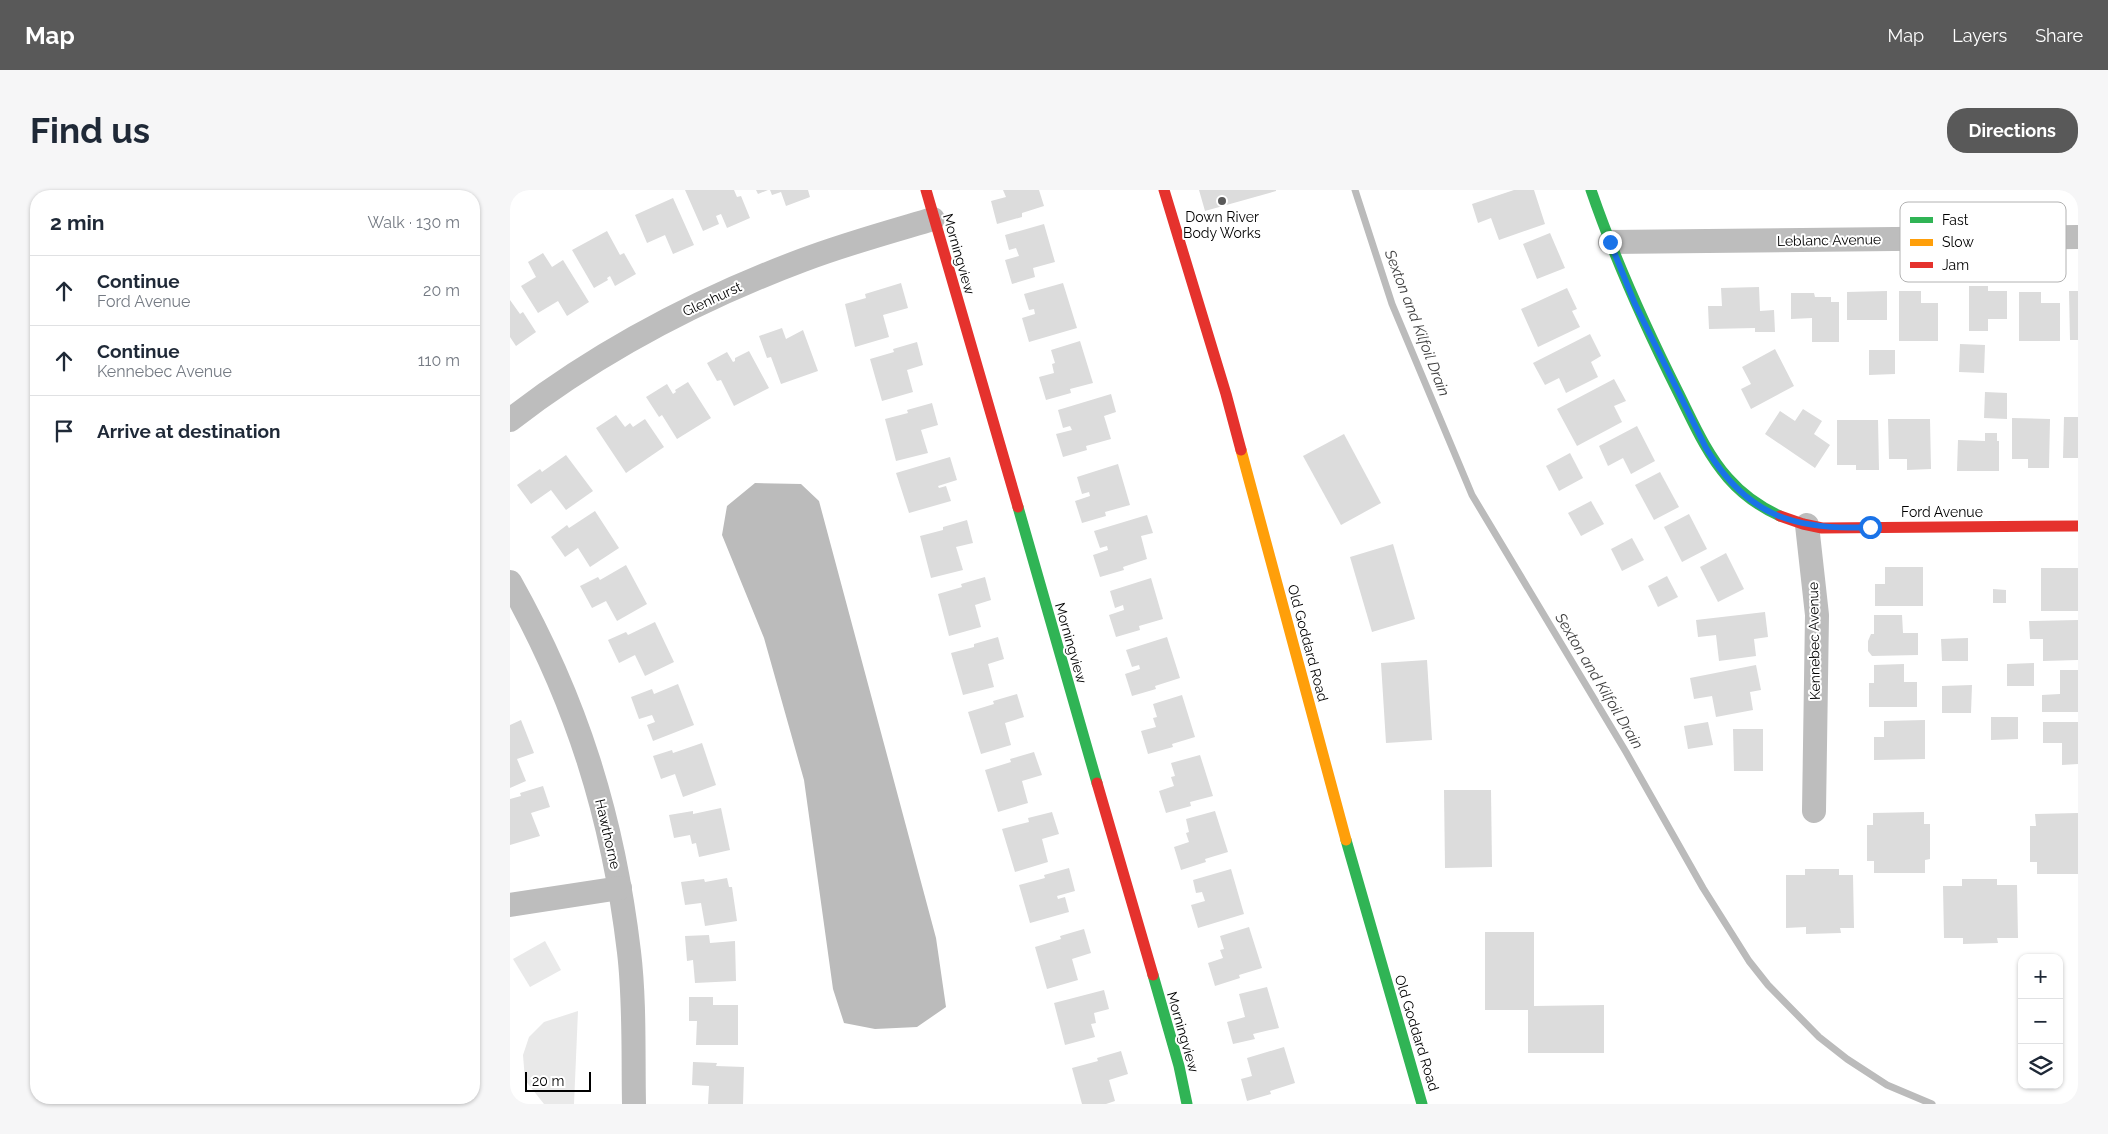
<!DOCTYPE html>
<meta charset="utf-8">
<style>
:root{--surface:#fff;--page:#f6f6f7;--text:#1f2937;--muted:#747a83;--line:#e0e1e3;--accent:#595959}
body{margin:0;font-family:Raleway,sans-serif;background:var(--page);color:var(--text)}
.controls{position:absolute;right:15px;bottom:15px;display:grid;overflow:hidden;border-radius:10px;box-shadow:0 1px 4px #0004}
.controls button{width:45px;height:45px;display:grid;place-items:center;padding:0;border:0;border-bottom:1px solid var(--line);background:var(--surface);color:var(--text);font:25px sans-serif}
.scale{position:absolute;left:15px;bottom:12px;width:66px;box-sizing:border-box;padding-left:5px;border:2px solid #000;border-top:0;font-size:14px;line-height:18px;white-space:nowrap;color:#000;-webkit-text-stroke:4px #fff;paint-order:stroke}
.stop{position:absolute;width:15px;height:15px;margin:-11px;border:4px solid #1a73e8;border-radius:50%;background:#fff}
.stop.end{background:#1a73e8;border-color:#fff;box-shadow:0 1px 5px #0008}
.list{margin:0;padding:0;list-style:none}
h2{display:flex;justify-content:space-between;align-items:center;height:65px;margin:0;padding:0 20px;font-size:21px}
h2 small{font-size:16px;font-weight:400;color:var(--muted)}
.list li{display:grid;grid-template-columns:32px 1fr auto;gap:15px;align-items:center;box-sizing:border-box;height:70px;padding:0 20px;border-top:1px solid var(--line)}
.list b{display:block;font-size:19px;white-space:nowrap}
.list p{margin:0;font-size:16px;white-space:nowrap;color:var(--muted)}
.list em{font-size:16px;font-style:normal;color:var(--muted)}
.icon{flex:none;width:28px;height:28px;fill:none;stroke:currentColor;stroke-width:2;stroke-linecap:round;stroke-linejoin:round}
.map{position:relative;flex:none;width:1568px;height:914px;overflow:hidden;border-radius:20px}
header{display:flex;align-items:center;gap:30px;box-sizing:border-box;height:70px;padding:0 25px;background:var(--accent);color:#fff}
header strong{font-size:24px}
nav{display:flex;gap:28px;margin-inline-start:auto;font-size:18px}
.intro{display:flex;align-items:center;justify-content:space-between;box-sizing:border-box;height:120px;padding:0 30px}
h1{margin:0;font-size:35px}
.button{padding:12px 22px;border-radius:20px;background:var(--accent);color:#fff;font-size:18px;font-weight:700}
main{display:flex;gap:30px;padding:0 30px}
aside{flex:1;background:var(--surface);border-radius:20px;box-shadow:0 1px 4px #0004}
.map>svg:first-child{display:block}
.green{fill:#e9e9e9}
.water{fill:#bbb}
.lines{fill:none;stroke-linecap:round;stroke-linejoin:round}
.stream{stroke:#bbb;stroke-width:7}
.building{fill:#dcdcdc}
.street{stroke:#bdbdbd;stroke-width:24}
.fast{stroke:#30b455;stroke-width:11}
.slow{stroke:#ff9f0a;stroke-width:11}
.jam{stroke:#e5322d;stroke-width:11}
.route{stroke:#1a73e8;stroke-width:6}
.poi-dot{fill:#595959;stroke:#fff;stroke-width:2}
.labels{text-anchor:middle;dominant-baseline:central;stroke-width:4;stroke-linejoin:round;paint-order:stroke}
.poi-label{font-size:14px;fill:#000;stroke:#fff}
.street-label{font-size:14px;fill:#000;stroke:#fff}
.water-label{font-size:15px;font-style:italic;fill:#3f3f3f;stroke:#fff}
.key{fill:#fff;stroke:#b2b2b2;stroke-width:1}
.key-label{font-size:14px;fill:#000}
</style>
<header>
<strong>Map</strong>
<nav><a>Map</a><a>Layers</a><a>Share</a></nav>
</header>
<div class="intro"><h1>Find us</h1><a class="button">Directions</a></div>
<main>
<aside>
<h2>2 min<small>Walk · 130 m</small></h2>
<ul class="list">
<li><svg class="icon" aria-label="ahead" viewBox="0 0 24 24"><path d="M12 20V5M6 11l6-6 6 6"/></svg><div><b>Continue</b><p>Ford Avenue</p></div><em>20 m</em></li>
<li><svg class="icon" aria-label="ahead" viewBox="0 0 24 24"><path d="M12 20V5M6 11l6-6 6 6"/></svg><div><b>Continue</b><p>Kennebec Avenue</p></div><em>110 m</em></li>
<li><svg class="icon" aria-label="arrive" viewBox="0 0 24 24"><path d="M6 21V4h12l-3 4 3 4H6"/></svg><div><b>Arrive at destination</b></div></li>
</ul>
</aside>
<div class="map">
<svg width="1568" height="914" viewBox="0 0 1568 914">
<rect width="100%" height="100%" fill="#fff"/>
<g class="green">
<path d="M 35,751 L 51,780 L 20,797 L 3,769 Z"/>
<path d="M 68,821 L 64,914 L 34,914 L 15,890 L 13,865 L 19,847 L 34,832 Z"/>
</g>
<path class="water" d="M 245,293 L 291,294 L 309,311 L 426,748 L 436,817 L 407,837 L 365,839 L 334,833 L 323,799 L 294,590 L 254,448 L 212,345 L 217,316 Z"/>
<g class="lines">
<path class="stream" d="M 845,0 L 882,114 L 962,305 L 1116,562 L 1193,698 L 1239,771 L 1258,795 L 1309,847 L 1337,869 L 1377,895 L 1422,914"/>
</g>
<g class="building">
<path d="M 175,0 L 224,0 L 227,7 L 231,6 L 240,28 L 217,38 L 211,24 L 206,26 L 209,34 L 193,41 Z"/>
<path d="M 246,0 L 258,0 L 248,4 Z"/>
<path d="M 260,0 L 298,0 L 300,7 L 276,16 L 271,2 L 262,5 Z"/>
<path d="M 493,0 L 529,0 L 534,16 L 512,23 L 512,27 L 487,34 L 481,11 L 496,7 Z"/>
<path d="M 689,0 L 766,0 L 766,1 L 695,21 Z"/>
<path d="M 1004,0 L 1024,0 L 1035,34 L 989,50 L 981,28 L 968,33 L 962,14 Z"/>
<path d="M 163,8 L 184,55 L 163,64 L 155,45 L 137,53 L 125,25 Z"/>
<path d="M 534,34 L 545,72 L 523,78 L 525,87 L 502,94 L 495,70 L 509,66 L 506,58 L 499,60 L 495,45 Z"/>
<path d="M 97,41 L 110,65 L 114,63 L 126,84 L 105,96 L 100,86 L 97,88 L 98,90 L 84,98 L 62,60 Z"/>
<path d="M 1040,43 L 1055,78 L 1027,89 L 1013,54 Z"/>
<path d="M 33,63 L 42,77 L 53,70 L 79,112 L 57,126 L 48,111 L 28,123 L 11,96 L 26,87 L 18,72 Z"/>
<path d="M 391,93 L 398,118 L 373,125 L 379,147 L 345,157 L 335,114 L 356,108 L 355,104 Z"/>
<path d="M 553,93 L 567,138 L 519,152 L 512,128 L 525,124 L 524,119 L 519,120 L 514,104 Z"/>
<path d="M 1459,96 L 1478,96 L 1478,101 L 1497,101 L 1497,129 L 1478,129 L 1478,141 L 1459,141 Z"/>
<path d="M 1249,97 L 1250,121 L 1264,120 L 1265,142 L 1245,142 L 1245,138 L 1199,139 L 1198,116 L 1212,116 L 1211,98 Z"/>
<path d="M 1057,98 L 1067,119 L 1062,121 L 1070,137 L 1028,157 L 1011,119 Z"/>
<path d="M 1377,101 L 1377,130 L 1337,130 L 1337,102 Z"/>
<path d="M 1389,101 L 1411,101 L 1411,113 L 1428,113 L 1428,151 L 1389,151 Z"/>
<path d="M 1559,101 L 1568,101 L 1568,150 L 1560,150 Z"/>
<path d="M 1509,102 L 1531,102 L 1531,113 L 1550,113 L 1550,151 L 1509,151 Z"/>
<path d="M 1281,103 L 1304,103 L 1305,107 L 1321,107 L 1321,112 L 1329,112 L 1329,152 L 1302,152 L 1302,128 L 1281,129 Z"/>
<path d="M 0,110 L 10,124 L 13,122 L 26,142 L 6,156 L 0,147 Z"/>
<path d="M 272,138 L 276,149 L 293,140 L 308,181 L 271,194 L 261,167 L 257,168 L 249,146 Z"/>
<path d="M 1080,144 L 1091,166 L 1081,172 L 1088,187 L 1056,203 L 1049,188 L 1035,195 L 1023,173 Z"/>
<path d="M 570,151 L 583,193 L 560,199 L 561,203 L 536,210 L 529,187 L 544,183 L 542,174 L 545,173 L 541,160 Z"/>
<path d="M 407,152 L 413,175 L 397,180 L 403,202 L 372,211 L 360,169 L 384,162 L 383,159 Z"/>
<path d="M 1450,154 L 1475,155 L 1474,183 L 1449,182 Z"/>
<path d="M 1265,159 L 1284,196 L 1241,219 L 1231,199 L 1241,194 L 1232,177 Z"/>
<path d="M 1359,160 L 1385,160 L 1385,184 L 1359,185 Z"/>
<path d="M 239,161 L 259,198 L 224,216 L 211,190 L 207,191 L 197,173 L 217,162 L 223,172 L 225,171 L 225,168 Z"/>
<path d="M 1104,189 L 1116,211 L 1104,216 L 1112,232 L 1067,256 L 1047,219 Z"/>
<path d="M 178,192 L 201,228 L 167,249 L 152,225 L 149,227 L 136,207 L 157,194 L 163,204 L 166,202 L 165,200 Z"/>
<path d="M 1475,202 L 1497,203 L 1497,229 L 1474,228 Z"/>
<path d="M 601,204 L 606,222 L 594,226 L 601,249 L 576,256 L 577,260 L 553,267 L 546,244 L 562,240 L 560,236 L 553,238 L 548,220 Z"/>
<path d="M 422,213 L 428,235 L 411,240 L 418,263 L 386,271 L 375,229 L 398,223 L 397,220 Z"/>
<path d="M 1293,219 L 1312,231 L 1304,244 L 1320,255 L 1305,278 L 1255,244 L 1270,221 L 1285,231 Z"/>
<path d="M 106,225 L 115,237 L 120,233 L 123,237 L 135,229 L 154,257 L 116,283 L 86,238 Z"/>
<path d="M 1554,227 L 1568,227 L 1568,268 L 1553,268 Z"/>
<path d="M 1502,228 L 1540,229 L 1539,278 L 1518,278 L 1518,269 L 1502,269 Z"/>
<path d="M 1378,229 L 1420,229 L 1421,279 L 1397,280 L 1397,269 L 1379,269 Z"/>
<path d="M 1327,230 L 1368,230 L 1369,280 L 1346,280 L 1346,275 L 1327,275 Z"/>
<path d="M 1127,236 L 1145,271 L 1121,284 L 1113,268 L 1098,276 L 1089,256 Z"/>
<path d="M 1475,243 L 1487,243 L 1487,251 L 1489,251 L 1489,281 L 1447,281 L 1448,250 L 1475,251 Z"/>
<path d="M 834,244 L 871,313 L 831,335 L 793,266 Z"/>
<path d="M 1060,263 L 1073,288 L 1049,301 L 1036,276 Z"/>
<path d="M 56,265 L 83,301 L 56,320 L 41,300 L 21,314 L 7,295 L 30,279 L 32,282 Z"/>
<path d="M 440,267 L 447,290 L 428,296 L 429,298 L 436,296 L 441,311 L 399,323 L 386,283 Z"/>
<path d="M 608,274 L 620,315 L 595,322 L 596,326 L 572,333 L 565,311 L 580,306 L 579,302 L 572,304 L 567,287 Z"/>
<path d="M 1150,282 L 1169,317 L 1144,330 L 1125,295 Z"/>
<path d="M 1081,311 L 1094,334 L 1071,346 L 1058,323 Z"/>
<path d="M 85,321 L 109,358 L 80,377 L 68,358 L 55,367 L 41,347 L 57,335 L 59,338 Z"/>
<path d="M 1179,324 L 1197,359 L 1172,372 L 1154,337 Z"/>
<path d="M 637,325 L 643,343 L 631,346 L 637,369 L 613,377 L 614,380 L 590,387 L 583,365 L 598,360 L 597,356 L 590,358 L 584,341 Z"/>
<path d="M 457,330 L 463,353 L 446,357 L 453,380 L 421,388 L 410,346 L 433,340 L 433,337 Z"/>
<path d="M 1122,348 L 1134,370 L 1112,381 L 1101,359 Z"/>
<path d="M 883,354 L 905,429 L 862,442 L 840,367 Z"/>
<path d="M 1216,363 L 1234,399 L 1208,412 L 1190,377 Z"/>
<path d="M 116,375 L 137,414 L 107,431 L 96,411 L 82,418 L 70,396 L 88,387 L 90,390 Z"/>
<path d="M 1375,377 L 1413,377 L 1413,416 L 1365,416 L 1365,394 L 1375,394 Z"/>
<rect x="1531" y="378" width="37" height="43"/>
<path d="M 1157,386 L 1168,407 L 1148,417 L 1138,396 Z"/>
<path d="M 475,387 L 481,410 L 465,415 L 471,437 L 439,446 L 428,404 L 452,397 L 451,394 Z"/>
<path d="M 641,388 L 653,429 L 629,436 L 630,440 L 606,447 L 599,425 L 614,420 L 613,415 L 605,418 L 600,401 Z"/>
<path d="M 1483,399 L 1496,400 L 1496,413 L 1483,413 Z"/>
<path d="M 1255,422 L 1258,447 L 1244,449 L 1246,466 L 1209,471 L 1206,445 L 1188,447 L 1186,430 Z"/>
<path d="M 1364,425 L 1392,425 L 1393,443 L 1408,443 L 1408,465 L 1362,466 L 1358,461 L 1358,451 L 1361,444 L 1364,444 Z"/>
<path d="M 1568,430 L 1568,470 L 1533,471 L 1533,449 L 1520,449 L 1519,431 Z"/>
<path d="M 145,432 L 164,472 L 135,486 L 125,465 L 109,473 L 98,450 L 116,442 L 118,445 Z"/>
<path d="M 488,447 L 494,469 L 478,474 L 484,497 L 453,505 L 441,463 L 464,457 L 464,454 Z"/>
<path d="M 657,447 L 670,488 L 645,496 L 646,499 L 622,506 L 615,484 L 630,479 L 629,475 L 622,477 L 616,460 Z"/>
<path d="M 1458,448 L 1458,471 L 1432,471 L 1431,449 Z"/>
<path d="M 917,470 L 922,550 L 876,553 L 871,473 Z"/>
<path d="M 1524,473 L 1524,496 L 1497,496 L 1497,474 Z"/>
<path d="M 1394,474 L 1394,492 L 1407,492 L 1407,517 L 1359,517 L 1359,493 L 1364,493 L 1364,475 Z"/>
<path d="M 1246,475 L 1251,500 L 1240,502 L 1243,520 L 1206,527 L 1202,506 L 1184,509 L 1180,488 Z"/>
<path d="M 1550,480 L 1568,480 L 1568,522 L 1532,522 L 1532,505 L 1550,504 Z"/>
<path d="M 168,494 L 184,535 L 143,551 L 137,535 L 145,532 L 142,525 L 129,529 L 121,507 L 142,499 L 144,504 Z"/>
<path d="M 1462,495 L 1461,523 L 1432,523 L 1432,496 Z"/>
<path d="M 507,504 L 514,527 L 495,533 L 501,555 L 471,564 L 458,522 L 484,514 L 483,511 Z"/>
<path d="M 672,505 L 685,547 L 662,554 L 663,557 L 638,564 L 631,541 L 646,537 L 643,528 L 647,527 L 643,514 Z"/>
<path d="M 1481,527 L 1508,527 L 1508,549 L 1481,550 Z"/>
<path d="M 11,530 L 24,563 L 7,569 L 16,591 L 0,598 L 0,535 Z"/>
<path d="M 1415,530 L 1415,569 L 1364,570 L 1364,547 L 1374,547 L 1374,531 Z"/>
<path d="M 1198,532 L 1203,555 L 1178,559 L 1174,536 Z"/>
<path d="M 1533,532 L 1568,532 L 1568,574 L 1552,575 L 1552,553 L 1533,553 Z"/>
<path d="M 1223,539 L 1253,539 L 1253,581 L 1224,581 Z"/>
<path d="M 192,553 L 206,595 L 173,607 L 165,584 L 151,589 L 143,566 L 162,560 L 163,563 Z"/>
<path d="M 524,562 L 532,585 L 512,591 L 518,613 L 488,622 L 475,580 L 501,572 L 500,569 Z"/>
<path d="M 690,565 L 703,606 L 680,612 L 681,616 L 656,623 L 649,601 L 664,596 L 661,587 L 665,586 L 661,573 Z"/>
<path d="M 33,596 L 40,617 L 21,623 L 30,646 L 0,655 L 0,609 L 11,606 L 10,603 Z"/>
<path d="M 934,600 L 981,600 L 982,677 L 935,678 Z"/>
<path d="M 211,618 L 220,660 L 189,667 L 186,653 L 182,654 L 180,645 L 164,648 L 159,625 L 183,621 L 183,624 Z"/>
<path d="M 705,621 L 718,662 L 695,669 L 696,672 L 671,680 L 664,657 L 679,652 L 676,643 L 679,642 L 676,629 Z"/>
<path d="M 542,622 L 549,644 L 532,649 L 538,672 L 505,682 L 492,639 L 519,632 L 518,628 Z"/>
<path d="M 1414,622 L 1414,634 L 1420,634 L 1420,669 L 1415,670 L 1415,683 L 1364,683 L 1364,671 L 1357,671 L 1357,635 L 1363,635 L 1363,623 Z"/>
<path d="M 1568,623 L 1568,684 L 1527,684 L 1527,672 L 1520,672 L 1520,636 L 1526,636 L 1525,624 Z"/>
<path d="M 559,678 L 565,701 L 547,706 L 548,709 L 555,707 L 559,722 L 520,733 L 509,695 L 535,688 L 534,685 Z"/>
<path d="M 721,679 L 734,724 L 688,738 L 681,715 L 695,711 L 692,702 L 686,703 L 683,690 Z"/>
<path d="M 1295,679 L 1329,679 L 1329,685 L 1343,685 L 1344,738 L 1330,738 L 1331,743 L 1296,744 L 1296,737 L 1276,738 L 1276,685 L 1295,685 Z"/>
<path d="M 217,688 L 219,697 L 222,697 L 227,731 L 195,736 L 191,713 L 175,715 L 171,692 L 194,689 L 195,692 Z"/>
<path d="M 1452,689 L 1487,689 L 1487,695 L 1507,695 L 1508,748 L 1487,748 L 1488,753 L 1453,754 L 1453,748 L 1434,748 L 1433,696 L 1452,696 Z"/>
<path d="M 739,737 L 752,778 L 729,785 L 730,788 L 705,796 L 698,773 L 713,768 L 710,760 L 714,759 L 710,746 Z"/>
<path d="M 574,739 L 581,763 L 562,769 L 568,790 L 537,799 L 525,757 L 551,749 L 550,746 Z"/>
<path d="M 975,742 L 1024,742 L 1024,816 L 1094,815 L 1094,863 L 1018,863 L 1018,820 L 975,820 Z"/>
<path d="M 199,745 L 200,753 L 225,751 L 226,791 L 185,793 L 183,770 L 177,771 L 175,746 Z"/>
<path d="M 757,797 L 769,838 L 743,844 L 745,849 L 723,854 L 717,832 L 735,827 L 729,804 Z"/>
<path d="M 594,800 L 599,819 L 584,823 L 586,833 L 581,834 L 585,847 L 555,855 L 544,813 Z"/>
<path d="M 179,807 L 203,807 L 203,815 L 228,815 L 228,855 L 186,855 L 187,831 L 179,831 Z"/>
<path d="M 774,857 L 785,893 L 760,901 L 761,904 L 737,911 L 731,889 L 742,886 L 737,868 Z"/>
<path d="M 611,861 L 618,884 L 599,890 L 605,911 L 596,914 L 572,914 L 562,878 L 588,871 L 587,868 Z"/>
<path d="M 183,872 L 207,873 L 206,876 L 234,877 L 233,914 L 198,914 L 199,896 L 182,895 Z"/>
</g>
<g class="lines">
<g class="street">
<path d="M 1100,52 L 1568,47"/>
<path d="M 0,230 C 88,162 189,109 293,70 C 335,54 379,42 423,29"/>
<path d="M 1297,335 L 1307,425 L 1304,621"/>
<path d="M 0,392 C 67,511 103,627 119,762 C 125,812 123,864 124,914"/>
<path d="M 0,715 L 110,698"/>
</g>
<g class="fast">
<path d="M 1081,0 C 1105,70 1135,136 1168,202 C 1183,232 1196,263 1218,288 C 1232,304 1250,317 1270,326"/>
<path d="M 508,317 L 587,593"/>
<path d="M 836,650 L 912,914"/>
<path d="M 643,785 L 669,876 L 677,914"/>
</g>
<path class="slow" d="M 731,260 L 836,650"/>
<g class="jam">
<path d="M 416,0 L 508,317"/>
<path d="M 654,0 L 716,204 L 731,260"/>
<path d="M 1270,326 L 1293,334 L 1312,338 L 1568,336"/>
<path d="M 587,593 L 643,785"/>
</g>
</g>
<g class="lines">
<path class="route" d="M 1100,52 L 1125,114 L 1196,258 C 1236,325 1284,341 1360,337"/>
</g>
<circle class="poi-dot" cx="712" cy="11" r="5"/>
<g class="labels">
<g class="poi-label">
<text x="712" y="27">Down River<tspan x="712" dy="16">Body Works</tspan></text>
</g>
<g class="street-label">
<text transform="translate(1319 50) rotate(-1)">Leblanc Avenue</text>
<text transform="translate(449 64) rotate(74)">Morningview</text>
<text transform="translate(202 109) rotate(-25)">Glenhurst</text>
<text x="1432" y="322">Ford Avenue</text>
<text transform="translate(1304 451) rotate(-91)">Kennebec Avenue</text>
<text transform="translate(561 453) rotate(74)">Morningview</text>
<text transform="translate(798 453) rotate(75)">Old Goddard Road</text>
<text transform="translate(98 644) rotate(77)">Hawthorne</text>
<text transform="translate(673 842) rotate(74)">Morningview</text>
<text transform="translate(907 843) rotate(73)">Old Goddard Road</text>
</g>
<g class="water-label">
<text transform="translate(907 133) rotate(69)">Sexton and Kilfoil Drain</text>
<text transform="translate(1089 491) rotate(59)">Sexton and Kilfoil Drain</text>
</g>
</g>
<rect x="1390" y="12" width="166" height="80" rx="8" class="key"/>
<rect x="1400" y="27" width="23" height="6" fill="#30b455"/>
<rect x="1400" y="49" width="23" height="7" fill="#ff9f0a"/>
<rect x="1400" y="72" width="23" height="6" fill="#e5322d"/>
<g class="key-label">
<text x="1432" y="35">Fast</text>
<text x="1432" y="57">Slow</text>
<text x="1432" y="80">Jam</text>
</g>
</svg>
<div class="controls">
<button>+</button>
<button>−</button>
<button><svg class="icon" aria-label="layers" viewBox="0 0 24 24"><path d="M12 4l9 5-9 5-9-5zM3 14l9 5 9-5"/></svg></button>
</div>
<div class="scale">20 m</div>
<div class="stop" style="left:1360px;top:337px"></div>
<div class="stop end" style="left:1100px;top:52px"></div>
</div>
</main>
